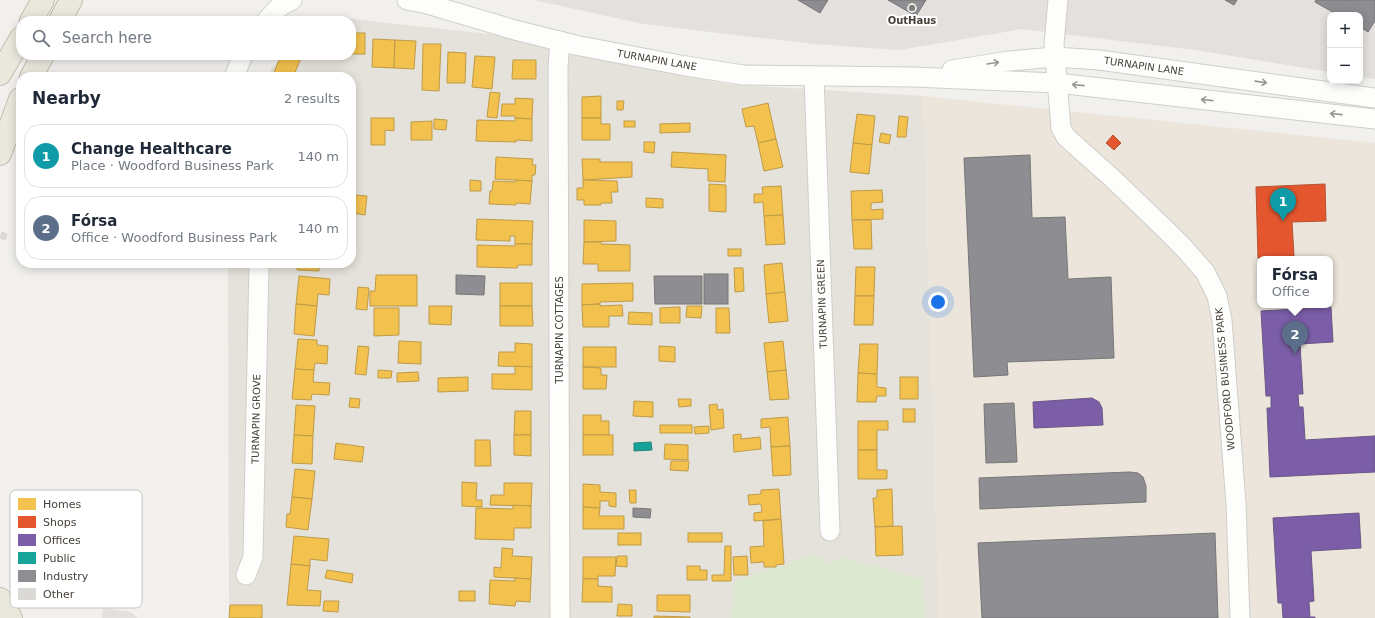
<!DOCTYPE html>
<meta charset="utf-8">
<style>
:root{--surface:#fff;--page:#f6f6f7;--text:#1f2937;--muted:#747a83;--line:#e0e1e3;--accent:#111827}
body{margin:0;font-family:"DejaVu Sans",sans-serif;background:var(--page);color:var(--text)}
.controls{position:absolute;right:12px;top:12px;display:grid;overflow:hidden;border-radius:8px;box-shadow:0 2px 10px #0003}
.controls button{width:36px;height:36px;display:grid;place-items:center;padding:0;border:0;border-bottom:1px solid var(--line);background:var(--surface);color:var(--text);font:20px sans-serif}
.you{position:absolute;left:938px;top:302px;width:14px;height:14px;margin:-10px;border:3px solid #fff;border-radius:50%;background:#1a73e8;box-shadow:0 0 0 6px #1a73e833}
.badge{display:grid;place-items:center;width:26px;height:26px;border-radius:50%;background:var(--accent);color:#fff;font-size:13px;font-weight:700}
.pin{position:absolute;translate:-50% -33px;filter:drop-shadow(0 1px 2px #0008)}
.pin::after{content:'';position:absolute;top:21px;width:14px;height:12px;background:inherit;clip-path:polygon(0 0,100% 0,50% 100%)}
.popup{position:absolute;left:1257px;top:256px;width:76px;height:52px;box-sizing:border-box;display:grid;place-content:center;border-radius:8px;background:var(--surface);filter:drop-shadow(0 1px 3px #0005);font-size:13px;white-space:nowrap;color:var(--muted)}
.popup b{font-size:15px;color:var(--text)}
.popup::after{content:'';position:absolute;left:50%;top:100%;margin-left:-8px;border:8px solid transparent;border-top-color:var(--surface)}
.list{margin:0;padding:0;list-style:none}
h2{display:flex;justify-content:space-between;align-items:center;height:52px;margin:0;padding:0 16px;font-size:17px}
h2 small{font-size:13px;font-weight:400;color:var(--muted)}
.list li{display:grid;grid-template-columns:26px 1fr auto;gap:12px;align-items:center;box-sizing:border-box;height:64px;margin:0 8px 8px;padding:0 8px;border:1px solid var(--line);border-radius:16px}
.list b{display:block;font-size:15px;white-space:nowrap}
.list p{margin:0;font-size:13px;white-space:nowrap;color:var(--muted)}
.list em{font-size:13px;font-style:normal;color:var(--muted)}
.icon{flex:none;width:22px;height:22px;fill:none;stroke:currentColor;stroke-width:2;stroke-linecap:round;stroke-linejoin:round}
.map{position:relative;flex:none;width:1375px;height:618px;overflow:hidden}
.search{position:absolute;background:var(--surface);box-shadow:0 2px 10px #0003;left:16px;top:16px;width:340px;height:44px;display:flex;align-items:center;gap:10px;box-sizing:border-box;padding:0 14px;border-radius:16px;color:var(--muted);font-size:15px}
.panel{position:absolute;background:var(--surface);box-shadow:0 2px 10px #0003;left:16px;top:72px;width:340px;height:196px;border-radius:16px}
.map>svg:first-child{display:block}
.residential{fill:#e5e2db}
.commercial{fill:#ebe5db;fill-rule:evenodd}
.industrial{fill:#e3e0dd}
.green{fill:#dde8d0}
.homes{fill:#f2c14e;stroke:#bf9b48}
.shops{fill:#e4572e;stroke:#b55131}
.offices{fill:#7b5ea7;stroke:#6b5686}
.public{fill:#17a398;stroke:#25867c}
.industry{fill:#8d8d92;stroke:#787677}
.building{fill:#dbd9d5;stroke:#d9d7d3}
.lines{fill:none;stroke-linecap:round;stroke-linejoin:round}
.street-casing{stroke:#cfceca;stroke-width:21}
.highway-casing{stroke:#c6beac;stroke-width:24}
.street{stroke:#fdfdfc;stroke-width:19}
.highway{stroke:#eae7dd;stroke-width:22}
.oneway{stroke:#999691}
.poi-dot{fill:#827f78;stroke:#fff;stroke-width:1.5}
.labels{text-anchor:middle;dominant-baseline:central;stroke-width:4;stroke-linejoin:round;paint-order:stroke}
.poi-label{font-size:10px;font-weight:bold;fill:#474239;stroke:#fff}
.street-label{font-size:10px;fill:#474239;stroke:#fff}
.key{fill:#fff;stroke:#c8c6c4;stroke-width:1}
.key-label{font-size:11px;fill:#474239}
</style>
<div class="map">
<svg width="1375" height="618" viewBox="0 0 1375 618">
<rect width="100%" height="100%" fill="#f1f0ed"/>
<path class="residential" d="M 334,17 L 489,34 L 727,84 L 923,96 L 939,618 L 229,618 L 228,263 L 351,263 L 351,77 L 269,77 L 271,68 L 287,55 L 351,55 L 351,21 L 329,21 Z"/>
<path class="commercial" d="M 923,96 L 1375,143 L 1375,618 L 939,618 ZM 1260,259 L 1330,259 L 1330,305 L 1260,305 Z"/>
<g class="industrial">
<path d="M 534,0 L 1375,0 L 1375,79 L 1360,77 L 1360,15 L 1330,15 L 1330,72 L 1195,50 L 1022,29 L 899,50 L 814,44 L 643,24 Z"/>
<path d="M 103,608 L 131,612 L 137,618 L 102,618 Z"/>
</g>
<path class="green" d="M 812,555 L 830,563 L 842,557 L 923,579 L 925,618 L 731,618 L 734,582 Z"/>
<g class="homes">
<rect x="351" y="33" width="14" height="21"/>
<path d="M 373,39 L 395,40 L 394,68 L 372,67 Z"/>
<path d="M 395,40 L 416,41 L 414,69 L 394,68 Z"/>
<path d="M 423,44 L 441,44 L 439,91 L 422,90 Z"/>
<path d="M 448,52 L 466,53 L 465,83 L 447,83 Z"/>
<path d="M 281,55 L 302,56 L 293,77 L 277,77 L 273,75 Z"/>
<path d="M 475,56 L 495,57 L 492,89 L 472,87 Z"/>
<path d="M 513,60 L 536,60 L 536,79 L 512,79 Z"/>
<path d="M 490,92 L 500,93 L 497,118 L 487,117 Z"/>
<path d="M 601,96 L 601,118 L 582,118 L 582,97 Z"/>
<path d="M 515,98 L 533,99 L 532,119 L 515,118 L 515,116 L 501,116 L 502,104 L 515,104 Z"/>
<path d="M 617,101 L 624,101 L 623,110 L 617,110 Z"/>
<path d="M 768,103 L 776,139 L 758,143 L 754,126 L 746,127 L 742,109 Z"/>
<path d="M 857,114 L 875,116 L 872,145 L 853,143 Z"/>
<path d="M 899,116 L 908,117 L 906,137 L 897,137 Z"/>
<path d="M 371,118 L 394,118 L 394,131 L 385,130 L 385,145 L 371,145 Z"/>
<path d="M 515,118 L 532,119 L 532,141 L 516,140 L 516,142 L 476,141 L 477,120 L 515,121 Z"/>
<path d="M 582,118 L 601,118 L 601,124 L 610,124 L 610,140 L 582,140 Z"/>
<path d="M 434,119 L 447,120 L 446,130 L 434,129 Z"/>
<path d="M 432,121 L 432,140 L 411,140 L 411,122 Z"/>
<rect x="624" y="121" width="11" height="6"/>
<path d="M 690,123 L 690,132 L 660,133 L 660,124 Z"/>
<path d="M 881,133 L 891,135 L 889,144 L 879,142 Z"/>
<path d="M 776,139 L 783,167 L 764,171 L 758,143 Z"/>
<path d="M 644,142 L 655,142 L 654,153 L 644,152 Z"/>
<path d="M 853,143 L 872,145 L 869,174 L 850,172 Z"/>
<path d="M 672,152 L 726,155 L 725,182 L 708,181 L 708,169 L 671,167 Z"/>
<path d="M 496,157 L 533,159 L 532,165 L 536,165 L 535,175 L 532,175 L 532,181 L 495,179 Z"/>
<path d="M 582,159 L 600,159 L 600,162 L 632,162 L 632,177 L 583,180 Z"/>
<path d="M 470,180 L 481,181 L 481,191 L 470,191 Z"/>
<path d="M 516,180 L 532,181 L 530,204 L 516,203 L 516,205 L 489,204 L 490,191 L 492,191 L 493,181 L 516,182 Z"/>
<path d="M 583,180 L 617,181 L 618,192 L 611,192 L 612,203 L 601,203 L 601,205 L 584,205 L 584,200 L 577,200 L 577,188 L 583,188 Z"/>
<path d="M 709,184 L 726,185 L 726,212 L 709,211 Z"/>
<path d="M 781,186 L 783,215 L 764,216 L 763,202 L 754,203 L 754,194 L 763,194 L 762,187 Z"/>
<path d="M 882,190 L 883,202 L 871,203 L 871,210 L 883,209 L 883,219 L 852,220 L 851,191 Z"/>
<path d="M 355,195 L 367,196 L 365,215 L 353,213 Z"/>
<path d="M 646,198 L 663,199 L 663,208 L 646,207 Z"/>
<path d="M 783,215 L 785,244 L 766,245 L 764,216 Z"/>
<path d="M 477,219 L 533,221 L 532,244 L 515,244 L 515,236 L 510,236 L 510,241 L 476,240 Z"/>
<path d="M 584,220 L 616,221 L 616,241 L 584,242 Z"/>
<path d="M 852,220 L 871,220 L 872,249 L 854,249 Z"/>
<path d="M 584,242 L 601,242 L 601,244 L 630,245 L 630,271 L 598,271 L 598,264 L 583,264 Z"/>
<path d="M 515,244 L 532,244 L 532,265 L 518,265 L 517,268 L 477,267 L 477,245 L 515,246 Z"/>
<rect x="728" y="249" width="13" height="7"/>
<path d="M 297,263 L 319,263 L 319,271 L 297,270 Z"/>
<path d="M 782,263 L 785,292 L 766,294 L 764,265 Z"/>
<path d="M 856,267 L 875,267 L 874,296 L 855,296 Z"/>
<path d="M 734,268 L 743,268 L 744,291 L 735,292 Z"/>
<path d="M 376,275 L 417,275 L 417,306 L 370,306 L 370,291 L 375,291 Z"/>
<path d="M 299,276 L 330,279 L 329,295 L 318,294 L 317,306 L 296,304 Z"/>
<rect x="500" y="283" width="32" height="23"/>
<path d="M 633,283 L 633,301 L 600,302 L 600,304 L 582,305 L 582,284 Z"/>
<path d="M 358,287 L 369,288 L 367,310 L 356,309 Z"/>
<path d="M 785,292 L 788,321 L 769,323 L 766,294 Z"/>
<path d="M 855,296 L 874,296 L 873,325 L 854,325 Z"/>
<path d="M 296,304 L 317,306 L 314,336 L 294,334 Z"/>
<path d="M 600,304 L 600,306 L 622,305 L 623,316 L 609,316 L 609,327 L 583,327 L 582,305 Z"/>
<path d="M 429,306 L 452,306 L 451,325 L 429,324 Z"/>
<path d="M 500,306 L 532,306 L 533,326 L 500,326 Z"/>
<path d="M 687,306 L 702,306 L 701,318 L 686,317 Z"/>
<path d="M 680,307 L 680,323 L 660,323 L 660,308 Z"/>
<path d="M 374,308 L 399,308 L 399,335 L 374,336 Z"/>
<path d="M 716,308 L 729,308 L 730,333 L 716,333 Z"/>
<path d="M 629,312 L 652,313 L 652,325 L 628,324 Z"/>
<path d="M 298,339 L 317,340 L 317,345 L 328,346 L 327,364 L 315,363 L 314,370 L 295,369 Z"/>
<path d="M 399,341 L 421,342 L 421,364 L 398,363 Z"/>
<path d="M 783,341 L 786,370 L 767,372 L 764,343 Z"/>
<path d="M 515,343 L 532,344 L 532,367 L 498,366 L 499,352 L 515,352 Z"/>
<path d="M 860,344 L 878,344 L 877,374 L 858,373 Z"/>
<path d="M 358,346 L 369,347 L 366,375 L 355,374 Z"/>
<path d="M 659,346 L 675,347 L 675,362 L 659,361 Z"/>
<rect x="583" y="347" width="33" height="20"/>
<path d="M 515,366 L 532,367 L 532,390 L 492,389 L 492,374 L 515,374 Z"/>
<path d="M 583,367 L 601,368 L 601,375 L 607,375 L 606,389 L 583,389 Z"/>
<path d="M 295,369 L 314,370 L 313,382 L 330,383 L 329,395 L 312,394 L 311,400 L 292,399 Z"/>
<path d="M 378,370 L 392,371 L 391,378 L 378,378 Z"/>
<path d="M 786,370 L 789,399 L 770,400 L 767,372 Z"/>
<path d="M 418,372 L 419,381 L 397,382 L 397,373 Z"/>
<path d="M 858,373 L 877,374 L 877,387 L 886,388 L 886,396 L 877,396 L 876,402 L 857,402 Z"/>
<path d="M 468,377 L 468,391 L 438,392 L 438,378 Z"/>
<rect x="900" y="377" width="18" height="22"/>
<path d="M 350,398 L 360,399 L 359,408 L 349,407 Z"/>
<path d="M 678,399 L 691,399 L 691,406 L 679,407 Z"/>
<path d="M 634,401 L 653,402 L 653,417 L 633,416 Z"/>
<path d="M 717,404 L 718,410 L 723,409 L 724,428 L 711,430 L 709,405 Z"/>
<path d="M 296,405 L 315,406 L 313,436 L 294,435 Z"/>
<rect x="903" y="409" width="12" height="13"/>
<path d="M 515,411 L 531,411 L 531,435 L 514,435 Z"/>
<path d="M 583,415 L 601,415 L 601,421 L 609,421 L 609,435 L 583,435 Z"/>
<path d="M 788,417 L 790,446 L 771,447 L 770,427 L 761,428 L 761,419 Z"/>
<path d="M 858,421 L 888,421 L 888,430 L 877,430 L 877,450 L 858,450 Z"/>
<rect x="660" y="425" width="32" height="8"/>
<path d="M 709,426 L 709,433 L 695,434 L 694,427 Z"/>
<path d="M 741,434 L 741,439 L 760,437 L 761,449 L 734,452 L 733,435 Z"/>
<path d="M 294,435 L 313,436 L 312,464 L 292,463 Z"/>
<path d="M 514,435 L 531,435 L 531,456 L 514,455 Z"/>
<rect x="583" y="435" width="30" height="20"/>
<path d="M 475,440 L 490,440 L 491,466 L 475,466 Z"/>
<path d="M 336,443 L 364,447 L 362,462 L 334,459 Z"/>
<path d="M 665,444 L 688,445 L 688,460 L 664,459 Z"/>
<path d="M 790,446 L 791,475 L 773,476 L 771,447 Z"/>
<path d="M 858,450 L 877,450 L 877,470 L 887,470 L 887,479 L 858,479 Z"/>
<path d="M 671,461 L 689,461 L 688,471 L 670,470 Z"/>
<path d="M 295,469 L 315,471 L 312,499 L 292,497 Z"/>
<path d="M 462,482 L 477,483 L 476,500 L 482,500 L 482,507 L 462,506 Z"/>
<path d="M 504,483 L 532,483 L 531,506 L 490,505 L 491,495 L 504,495 Z"/>
<path d="M 583,484 L 600,485 L 600,492 L 616,493 L 616,507 L 609,506 L 609,501 L 600,501 L 600,508 L 583,507 Z"/>
<path d="M 779,489 L 781,519 L 754,521 L 754,513 L 762,512 L 761,504 L 749,505 L 748,495 L 761,494 L 761,490 Z"/>
<path d="M 892,489 L 893,526 L 875,527 L 873,498 L 877,498 L 877,490 Z"/>
<path d="M 629,490 L 636,490 L 636,503 L 630,503 Z"/>
<path d="M 292,497 L 312,499 L 308,530 L 286,527 L 287,514 L 290,514 Z"/>
<path d="M 513,505 L 531,506 L 531,528 L 514,528 L 514,540 L 475,539 L 476,508 L 513,509 Z"/>
<path d="M 583,507 L 600,508 L 599,516 L 624,516 L 624,529 L 583,529 Z"/>
<path d="M 781,519 L 784,564 L 776,565 L 776,567 L 764,567 L 764,562 L 751,563 L 750,547 L 764,546 L 763,521 Z"/>
<path d="M 902,526 L 903,555 L 876,556 L 875,527 Z"/>
<rect x="618" y="533" width="23" height="12"/>
<rect x="688" y="533" width="34" height="9"/>
<path d="M 294,536 L 329,539 L 327,561 L 310,559 L 310,566 L 291,564 Z"/>
<path d="M 725,546 L 731,546 L 731,581 L 712,581 L 712,575 L 724,575 Z"/>
<path d="M 502,548 L 513,549 L 512,556 L 532,557 L 531,579 L 494,577 L 494,567 L 501,568 Z"/>
<path d="M 617,556 L 627,556 L 627,567 L 616,566 Z"/>
<path d="M 747,556 L 748,575 L 734,575 L 733,557 Z"/>
<path d="M 583,557 L 616,557 L 615,576 L 598,576 L 598,579 L 583,579 Z"/>
<path d="M 291,564 L 310,566 L 307,590 L 321,591 L 320,606 L 287,605 Z"/>
<path d="M 687,566 L 700,566 L 700,570 L 707,570 L 707,580 L 687,580 Z"/>
<path d="M 327,570 L 353,574 L 352,583 L 325,578 Z"/>
<path d="M 515,578 L 531,579 L 530,602 L 516,601 L 515,606 L 489,604 L 490,580 L 515,581 Z"/>
<path d="M 583,579 L 598,579 L 598,586 L 612,587 L 612,602 L 582,602 Z"/>
<rect x="459" y="591" width="16" height="10"/>
<path d="M 657,595 L 690,595 L 690,612 L 657,611 Z"/>
<path d="M 324,601 L 339,601 L 338,612 L 323,611 Z"/>
<path d="M 618,604 L 632,605 L 632,616 L 617,616 Z"/>
<path d="M 230,605 L 262,605 L 262,618 L 229,618 Z"/>
<path d="M 654,616 L 690,617 L 690,618 L 654,618 Z"/>
</g>
<g class="shops">
<path d="M 1113,135 L 1121,143 L 1114,150 L 1106,143 Z"/>
<path d="M 1325,184 L 1326,221 L 1292,222 L 1294,256 L 1258,258 L 1256,187 Z"/>
</g>
<g class="offices">
<path d="M 1331,307 L 1333,342 L 1300,344 L 1303,394 L 1298,394 L 1299,407 L 1303,407 L 1305,440 L 1375,436 L 1375,472 L 1270,477 L 1267,408 L 1271,408 L 1271,396 L 1266,396 L 1261,311 Z"/>
<path d="M 1092,398 L 1099,402 L 1102,408 L 1103,425 L 1034,428 L 1033,402 Z"/>
<path d="M 1359,513 L 1361,548 L 1311,551 L 1314,601 L 1309,602 L 1310,617 L 1315,617 L 1315,618 L 1283,618 L 1282,603 L 1278,603 L 1273,518 Z"/>
</g>
<path class="public" d="M 651,442 L 652,450 L 634,451 L 634,443 Z"/>
<g class="industry">
<path d="M 798,0 L 828,0 L 820,13 Z"/>
<path d="M 888,0 L 926,0 L 916,16 Z"/>
<path d="M 1225,0 L 1237,0 L 1234,5 Z"/>
<path d="M 1316,0 L 1375,0 L 1375,21 L 1368,32 L 1360,27 L 1360,15 L 1338,15 L 1315,2 Z"/>
<path d="M 1030,155 L 1032,218 L 1065,217 L 1068,279 L 1111,277 L 1114,358 L 1007,362 L 1008,375 L 974,377 L 964,158 Z"/>
<rect x="704" y="274" width="24" height="30"/>
<path d="M 456,275 L 485,276 L 484,295 L 456,294 Z"/>
<path d="M 654,276 L 702,276 L 702,304 L 655,304 Z"/>
<path d="M 1014,403 L 1017,462 L 986,463 L 984,404 Z"/>
<path d="M 1130,472 L 1138,473 L 1143,477 L 1146,486 L 1146,502 L 980,509 L 979,478 Z"/>
<path d="M 633,508 L 651,509 L 650,518 L 633,517 Z"/>
<path d="M 1215,533 L 1218,618 L 982,618 L 978,543 Z"/>
</g>
<path class="building" d="M 2,232 L 7,234 L 5,240 L 0,238 Z"/>
<g class="lines">
<defs>
<g id="street">
<path d="M 407,0 L 427,4 L 515,30 L 575,45 L 680,65 L 743,75 L 913,77 L 1057,83 L 1375,119"/>
<path d="M 1058,0 L 1054,44 L 1061,128 L 1066,137 L 1112,178 L 1166,230 L 1183,247 L 1205,272 L 1217,296 L 1222,320 L 1236,504 L 1240,618"/>
<path d="M 266,21 L 278,8 L 292,0"/>
<path d="M 952,70 L 1009,61 L 1055,57 L 1099,60 L 1375,98"/>
<path d="M 814,76 L 830,531"/>
<path d="M 234,77 L 243,55"/>
<path d="M 246,575 L 253,557 L 259,263"/>
<path d="M 560,618 L 558,67 L 560,41"/>
</g>
<g id="highway">
<path d="M 31,21 L 43,0"/>
<path d="M 60,21 L 71,0"/>
<path d="M 0,74 L 21,38"/>
<path d="M 31,77 L 43,55"/>
<path d="M 0,154 L 20,99"/>
<path d="M 0,599 L 11,618"/>
</g>
</defs>
<use href="#street" class="street-casing"/>
<use href="#highway" class="highway-casing"/>
<use href="#street" class="street"/>
<use href="#highway" class="highway"/>
</g>
<defs><path id="oneway-shaft" d="M-6 0H5M1.5-3L5.5 0L1.5 3" fill="none" stroke-width="1.6" stroke-linecap="round" stroke-linejoin="round"/></defs>
<g class="oneway">
<use href="#oneway-shaft" transform="translate(993 63) rotate(-9)"/>
<use href="#oneway-shaft" transform="translate(1261 82) rotate(8)"/>
<use href="#oneway-shaft" transform="translate(1078 85) rotate(-174)"/>
<use href="#oneway-shaft" transform="translate(1207 100) rotate(-174)"/>
<use href="#oneway-shaft" transform="translate(1336 114) rotate(-174)"/>
</g>
<circle class="poi-dot" cx="912" cy="8" r="4"/>
<g class="labels">
<g class="poi-label">
<text x="912" y="20">OutHaus</text>
</g>
<g class="street-label">
<text transform="translate(657 60) rotate(10)">TURNAPIN LANE</text>
<text transform="translate(1144 66) rotate(8)">TURNAPIN LANE</text>
<text transform="translate(822 304) rotate(-92)">TURNAPIN GREEN</text>
<text transform="translate(559 330) rotate(-90)">TURNAPIN COTTAGES</text>
<text transform="translate(1225 379) rotate(-95)">WOODFORD BUSINESS PARK</text>
<text transform="translate(256 419) rotate(-89)">TURNAPIN GROVE</text>
</g>
</g>
<rect x="10" y="490" width="132" height="118" rx="6" class="key"/>
<rect x="18" y="498" width="18" height="12" fill="#f2c14e"/>
<rect x="18" y="516" width="18" height="12" fill="#e4572e"/>
<rect x="18" y="534" width="18" height="12" fill="#7b5ea7"/>
<rect x="18" y="552" width="18" height="12" fill="#17a398"/>
<rect x="18" y="570" width="18" height="12" fill="#8d8d92"/>
<rect x="18" y="588" width="18" height="12" fill="#dbd9d5"/>
<g class="key-label">
<text x="43" y="508">Homes</text>
<text x="43" y="526">Shops</text>
<text x="43" y="544">Offices</text>
<text x="43" y="562">Public</text>
<text x="43" y="580">Industry</text>
<text x="43" y="598">Other</text>
</g>
</svg>
<div class="controls">
<button>+</button>
<button>−</button>
</div>
<div class="you"></div>
<div class="pin badge" style="left:1283px;top:221px;background:#0f9aa8">1</div>
<div class="pin badge" style="left:1295px;top:354px;background:#5c6f8a">2</div>
<div class="popup"><b>Fórsa</b>Office</div>
<div class="search"><svg class="icon" aria-label="search" viewBox="0 0 24 24"><circle cx="10" cy="10" r="6"/><path d="M15 15l6 6"/></svg>Search here</div>
<section class="panel">
<h2>Nearby<small>2 results</small></h2>
<ul class="list">
<li><span class="badge" style="background:#0f9aa8">1</span><div><b>Change Healthcare</b><p>Place · Woodford Business Park</p></div><em>140 m</em></li>
<li><span class="badge" style="background:#5c6f8a">2</span><div><b>Fórsa</b><p>Office · Woodford Business Park</p></div><em>140 m</em></li>
</ul>
</section>
</div>
